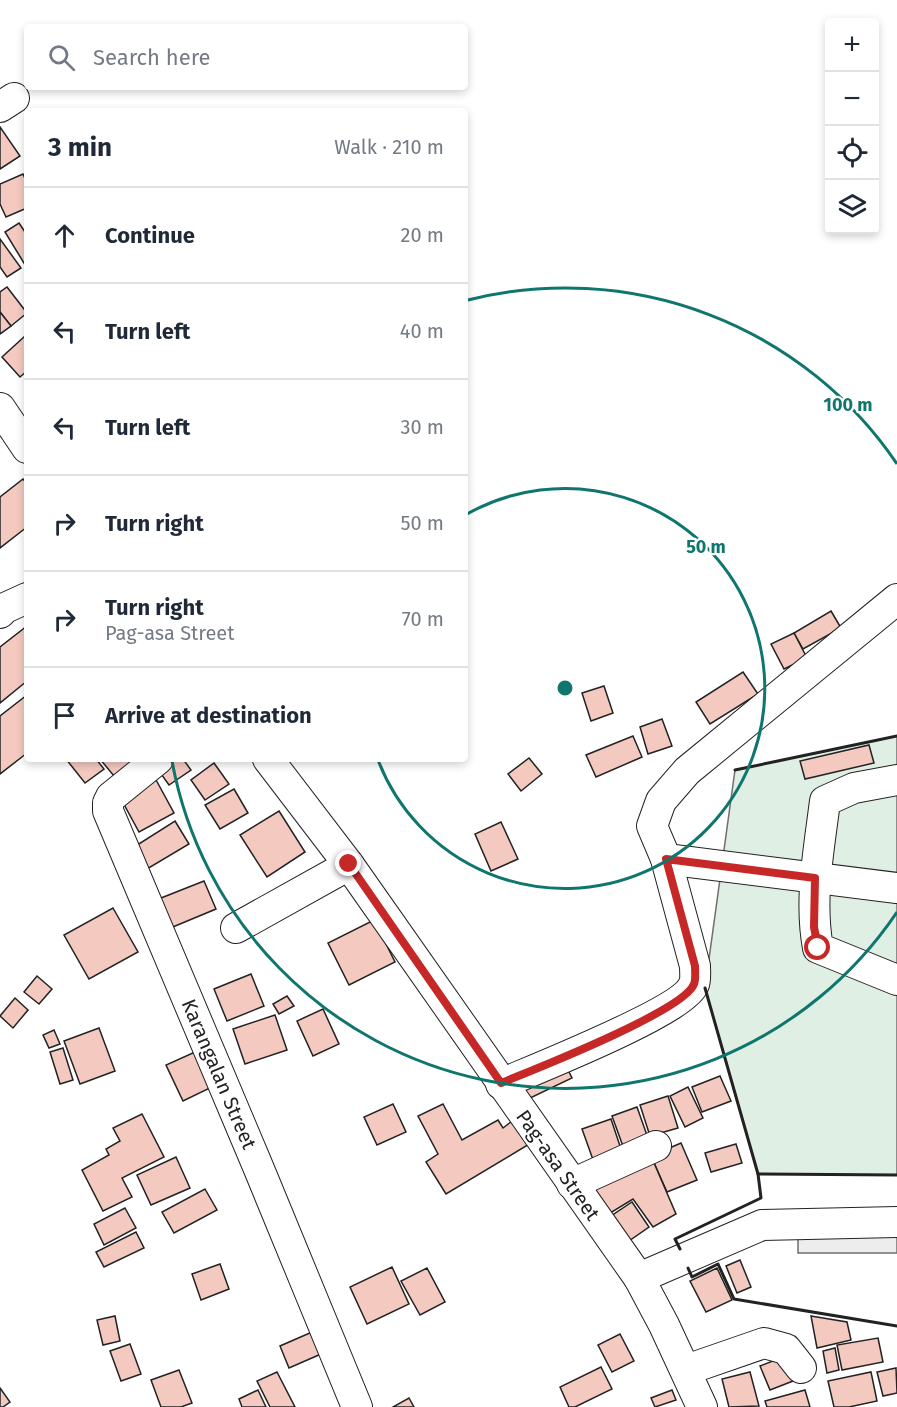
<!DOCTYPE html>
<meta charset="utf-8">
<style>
:root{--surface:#fff;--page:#f2f2f3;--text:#1f2937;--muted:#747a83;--line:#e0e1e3}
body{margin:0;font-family:"Fira Sans",sans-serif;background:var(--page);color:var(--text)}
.controls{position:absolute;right:18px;top:18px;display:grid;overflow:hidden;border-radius:6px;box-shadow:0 3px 9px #0003}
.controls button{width:54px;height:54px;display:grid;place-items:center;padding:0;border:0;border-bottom:2px solid var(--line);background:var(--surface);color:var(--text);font:30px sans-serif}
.stop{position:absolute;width:18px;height:18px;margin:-14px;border:4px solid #c62828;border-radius:50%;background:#fff}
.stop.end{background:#c62828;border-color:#fff;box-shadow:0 2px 6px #0008}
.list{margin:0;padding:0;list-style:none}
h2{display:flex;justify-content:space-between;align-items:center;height:78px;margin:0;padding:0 24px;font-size:26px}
h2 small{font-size:20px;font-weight:400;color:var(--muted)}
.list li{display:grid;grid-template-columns:39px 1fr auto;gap:18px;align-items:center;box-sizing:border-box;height:96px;padding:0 24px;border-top:2px solid var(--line)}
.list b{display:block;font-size:22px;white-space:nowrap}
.list p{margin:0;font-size:20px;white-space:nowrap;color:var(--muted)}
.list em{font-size:20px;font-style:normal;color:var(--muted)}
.icon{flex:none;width:33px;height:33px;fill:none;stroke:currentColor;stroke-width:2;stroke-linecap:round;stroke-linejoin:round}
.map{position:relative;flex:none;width:897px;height:1407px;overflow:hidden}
.search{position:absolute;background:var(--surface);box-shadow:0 3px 9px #0003;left:24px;top:24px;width:444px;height:66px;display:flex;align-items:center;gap:15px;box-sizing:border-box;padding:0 21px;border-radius:6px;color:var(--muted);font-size:22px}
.panel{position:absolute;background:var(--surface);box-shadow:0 3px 9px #0003;left:24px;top:108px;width:444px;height:654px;border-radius:6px}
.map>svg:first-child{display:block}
.green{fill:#e0efe3;stroke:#6f6f6f;stroke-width:1.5}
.parking{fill:#ededed;stroke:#6f6f6f;stroke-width:1.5}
.building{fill:#f3c9c0;stroke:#222;stroke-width:1.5}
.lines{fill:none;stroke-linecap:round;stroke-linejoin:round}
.minor-casing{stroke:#222;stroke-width:32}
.minor{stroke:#fff;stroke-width:30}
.wall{stroke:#222;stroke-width:3}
.route{stroke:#c62828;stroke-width:8}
.ring{fill:none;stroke:#0f766e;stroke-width:3}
.labels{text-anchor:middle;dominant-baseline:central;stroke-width:4.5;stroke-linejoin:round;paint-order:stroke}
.street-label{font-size:20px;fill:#222;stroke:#fff}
.centre{fill:#0f766e;stroke:#fff;stroke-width:3}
.ring-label{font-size:18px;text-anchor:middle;font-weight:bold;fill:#0f766e;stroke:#fff;stroke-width:4.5;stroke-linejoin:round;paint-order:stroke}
</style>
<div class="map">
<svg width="897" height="1407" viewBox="0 0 897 1407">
<rect width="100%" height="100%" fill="#fff"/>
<path class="green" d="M 897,736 L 897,1175 L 758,1174 L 705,988 L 735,770 Z"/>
<rect class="parking" x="798" y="1232" width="99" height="21"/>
<g class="building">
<path d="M 0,127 L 20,156 L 0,169 Z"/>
<path d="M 23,174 L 27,183 L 27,208 L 6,217 L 0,204 L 0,184 Z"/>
<path d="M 19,223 L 27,235 L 27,268 L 5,232 Z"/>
<path d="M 0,239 L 21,268 L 7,277 L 0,267 Z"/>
<path d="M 7,287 L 27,313 L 11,326 L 0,312 L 0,292 Z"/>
<path d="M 0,312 L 11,326 L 0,334 Z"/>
<path d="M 25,336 L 27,338 L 27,371 L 20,377 L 2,357 Z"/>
<path d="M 23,479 L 27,484 L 27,527 L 0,548 L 0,497 Z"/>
<path d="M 831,611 L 841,628 L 803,649 L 794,633 Z"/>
<path d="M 27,626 L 27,681 L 0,703 L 0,647 Z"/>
<path d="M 794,633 L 807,658 L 784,669 L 771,644 Z"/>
<path d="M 743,672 L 758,694 L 710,724 L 696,702 Z"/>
<path d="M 604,686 L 613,713 L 591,721 L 582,693 Z"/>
<path d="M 27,695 L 27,753 L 0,774 L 0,716 Z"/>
<path d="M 662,719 L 672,746 L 648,754 L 640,727 Z"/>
<path d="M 633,736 L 642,757 L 596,777 L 586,755 Z"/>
<path d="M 869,745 L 874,763 L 805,779 L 800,761 Z"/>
<path d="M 529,758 L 542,774 L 521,791 L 508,774 Z"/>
<path d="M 66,759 L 96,759 L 104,769 L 85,783 Z"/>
<path d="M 100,759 L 148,759 L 119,782 Z"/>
<path d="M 175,759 L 183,759 L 191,770 L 169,785 L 159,771 Z"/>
<path d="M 214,763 L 229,784 L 205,800 L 191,780 Z"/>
<path d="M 155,778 L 174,813 L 139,832 L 120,797 Z"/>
<path d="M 234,789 L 248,813 L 220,829 L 205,805 Z"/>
<path d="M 279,811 L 305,852 L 267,877 L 240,835 Z"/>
<path d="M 175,821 L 189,844 L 147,869 L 134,847 Z"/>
<path d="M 501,822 L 518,859 L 491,871 L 475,834 Z"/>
<path d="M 204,881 L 216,909 L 168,929 L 156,900 Z"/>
<path d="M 113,908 L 138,952 L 89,979 L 64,935 Z"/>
<path d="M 374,920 L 395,962 L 349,985 L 328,943 Z"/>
<path d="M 251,974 L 264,1006 L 227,1021 L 214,989 Z"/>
<path d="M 37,976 L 52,989 L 39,1004 L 24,992 Z"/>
<path d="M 287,996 L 294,1006 L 279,1014 L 273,1004 Z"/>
<path d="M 15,998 L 28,1010 L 13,1028 L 0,1016 Z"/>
<path d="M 323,1009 L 339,1044 L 313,1056 L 297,1021 Z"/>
<path d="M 275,1015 L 287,1050 L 245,1064 L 233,1029 Z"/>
<path d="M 99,1028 L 115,1071 L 80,1084 L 64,1041 Z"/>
<path d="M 54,1030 L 60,1044 L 49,1048 L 43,1035 Z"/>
<path d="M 63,1048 L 73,1080 L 60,1084 L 50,1052 Z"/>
<path d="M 195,1052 L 212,1087 L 183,1101 L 166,1065 Z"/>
<path d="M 563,1060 L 572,1078 L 526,1100 L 517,1082 Z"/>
<path d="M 720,1076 L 731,1101 L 702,1112 L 692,1087 Z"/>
<path d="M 688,1087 L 703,1118 L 685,1127 L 670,1096 Z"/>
<path d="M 668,1096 L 678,1128 L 650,1136 L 640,1105 Z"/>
<path d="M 393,1104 L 406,1132 L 377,1145 L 364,1117 Z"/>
<path d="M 443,1104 L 462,1140 L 498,1120 L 503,1128 L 516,1118 L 531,1143 L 446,1194 L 426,1162 L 438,1154 L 418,1116 Z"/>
<path d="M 637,1107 L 649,1141 L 624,1149 L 612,1116 Z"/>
<path d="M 142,1114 L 164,1157 L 122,1178 L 132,1197 L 103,1211 L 82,1170 L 109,1155 L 106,1149 L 120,1141 L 113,1128 Z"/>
<path d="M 611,1119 L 624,1158 L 596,1168 L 582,1129 Z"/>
<path d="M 681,1143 L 697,1180 L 667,1192 L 651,1156 Z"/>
<path d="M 736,1144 L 742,1163 L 711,1172 L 705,1153 Z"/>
<path d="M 651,1156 L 676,1214 L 653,1227 L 633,1199 L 607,1215 L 589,1184 Z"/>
<path d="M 176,1157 L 190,1188 L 151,1205 L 137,1175 Z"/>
<path d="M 205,1189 L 217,1210 L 174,1233 L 162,1212 Z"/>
<path d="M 632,1202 L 649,1227 L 626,1243 L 608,1218 Z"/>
<path d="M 125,1208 L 136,1228 L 104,1245 L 94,1224 Z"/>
<path d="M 136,1232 L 144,1248 L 104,1267 L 96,1252 Z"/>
<path d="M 740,1260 L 751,1287 L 737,1293 L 726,1266 Z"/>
<path d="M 220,1264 L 229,1289 L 201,1300 L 192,1274 Z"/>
<path d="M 392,1267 L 409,1304 L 367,1324 L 350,1287 Z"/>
<path d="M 427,1268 L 445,1302 L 420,1315 L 401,1281 Z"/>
<path d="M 717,1268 L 732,1300 L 706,1312 L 690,1281 Z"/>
<path d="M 115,1316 L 120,1341 L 103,1345 L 97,1320 Z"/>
<path d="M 811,1316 L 847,1322 L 851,1340 L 817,1348 Z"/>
<path d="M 312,1332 L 321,1354 L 289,1368 L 280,1346 Z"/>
<path d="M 620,1334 L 634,1361 L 612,1372 L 598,1345 Z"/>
<path d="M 878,1338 L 883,1362 L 842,1370 L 837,1345 Z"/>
<path d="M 130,1344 L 141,1374 L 121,1381 L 110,1351 Z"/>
<path d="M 835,1348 L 839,1370 L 827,1373 L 823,1351 Z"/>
<path d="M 783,1357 L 793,1381 L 770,1390 L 760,1366 Z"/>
<path d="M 601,1367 L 612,1389 L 575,1407 L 569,1407 L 560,1387 Z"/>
<path d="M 896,1368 L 897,1393 L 883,1396 L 877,1372 Z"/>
<path d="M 179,1370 L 192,1403 L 181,1407 L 161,1407 L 151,1380 Z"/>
<path d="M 277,1372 L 295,1407 L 270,1407 L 257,1381 Z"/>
<path d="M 750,1372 L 759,1406 L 729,1407 L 722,1379 Z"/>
<path d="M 871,1372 L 877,1401 L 849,1407 L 834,1407 L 828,1381 Z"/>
<path d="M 0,1388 L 10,1402 L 3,1407 L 0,1407 Z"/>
<path d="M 258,1390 L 266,1407 L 242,1407 L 239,1399 Z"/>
<path d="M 672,1390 L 676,1400 L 655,1407 L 651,1398 Z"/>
<path d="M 805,1390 L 810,1407 L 767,1407 L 765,1401 Z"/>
<path d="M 409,1398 L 414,1407 L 393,1407 Z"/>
</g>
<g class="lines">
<defs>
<g id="minor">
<path d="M 0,107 L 14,98"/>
<path d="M 0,408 L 27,448"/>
<path d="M 0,613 L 5,608 L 27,598"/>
<path d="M 158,759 L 111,797 L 108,803 L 108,811 L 259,1169 L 357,1407"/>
<path d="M 268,759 L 349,865 L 639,1278 L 664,1325 L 702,1407"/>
<path d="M 897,780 L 854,788 L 825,801 C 819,850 809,899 818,948 L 897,980"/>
<path d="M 666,859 L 897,888"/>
<path d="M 236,928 L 349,865"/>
<path d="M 501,1084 C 533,1070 684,1011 694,984 C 696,980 695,971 695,966 L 666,859 L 652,826 L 661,801 L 687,771 L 897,599"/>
<path d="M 572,1184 L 656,1146"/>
<path d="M 639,1278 L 762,1225 L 897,1222"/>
<path d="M 686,1370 L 764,1343 L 786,1349 L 801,1368"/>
</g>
</defs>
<use href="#minor" class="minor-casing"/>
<use href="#minor" class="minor"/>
<g class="wall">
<path d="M 735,770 L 897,736"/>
<path d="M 758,1174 L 897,1175"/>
<path d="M 680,1249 L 675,1239 L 761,1198 L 758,1174 L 705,988"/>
<path d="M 688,1268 L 692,1277 L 718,1264 L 734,1299 L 897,1326"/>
</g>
</g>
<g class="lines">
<path class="route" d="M 349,864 L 501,1083 C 533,1070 684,1011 694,984 C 696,980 695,971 695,966 L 666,859 L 815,878 L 814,927 L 818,948"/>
</g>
<g class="ring">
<path d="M467 514A200 200 0 1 1 378 760"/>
<path d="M897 912A400 400 0 0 1 172 761M468 300A400 400 0 0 1 897 464"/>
</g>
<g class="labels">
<g class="street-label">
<text transform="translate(219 1074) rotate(67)">Karangalan Street</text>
<text transform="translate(558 1165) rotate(55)">Pag-asa Street</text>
</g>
</g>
<circle cx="565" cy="688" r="9" class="centre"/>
<g class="ring-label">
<text x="848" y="411">100 m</text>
<text x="706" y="553">50 m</text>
</g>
</svg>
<div class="controls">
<button>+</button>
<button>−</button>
<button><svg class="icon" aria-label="locate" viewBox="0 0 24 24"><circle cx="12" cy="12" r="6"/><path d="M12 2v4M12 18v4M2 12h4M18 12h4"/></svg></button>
<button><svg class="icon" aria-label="layers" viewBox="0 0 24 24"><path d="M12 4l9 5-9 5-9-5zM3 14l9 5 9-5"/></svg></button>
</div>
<div class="stop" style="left:818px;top:948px"></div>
<div class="stop end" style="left:349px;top:864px"></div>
<div class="search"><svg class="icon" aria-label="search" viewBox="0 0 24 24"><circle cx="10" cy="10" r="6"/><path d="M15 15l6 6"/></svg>Search here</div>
<section class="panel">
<h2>3 min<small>Walk · 210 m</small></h2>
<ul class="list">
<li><svg class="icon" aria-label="ahead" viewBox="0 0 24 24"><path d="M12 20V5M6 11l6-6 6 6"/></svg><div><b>Continue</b></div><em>20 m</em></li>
<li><svg class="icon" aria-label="left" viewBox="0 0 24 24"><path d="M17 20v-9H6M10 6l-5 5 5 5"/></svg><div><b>Turn left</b></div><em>40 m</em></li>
<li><svg class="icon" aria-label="left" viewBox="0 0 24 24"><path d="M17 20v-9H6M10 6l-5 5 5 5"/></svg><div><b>Turn left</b></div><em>30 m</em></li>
<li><svg class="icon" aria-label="right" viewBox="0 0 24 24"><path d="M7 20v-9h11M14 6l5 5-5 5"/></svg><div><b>Turn right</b></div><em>50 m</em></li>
<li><svg class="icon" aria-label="right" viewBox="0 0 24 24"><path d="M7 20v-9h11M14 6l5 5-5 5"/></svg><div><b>Turn right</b><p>Pag-asa Street</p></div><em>70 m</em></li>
<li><svg class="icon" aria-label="arrive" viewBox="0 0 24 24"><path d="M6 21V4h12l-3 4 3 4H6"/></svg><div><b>Arrive at destination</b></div></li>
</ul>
</section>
</div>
